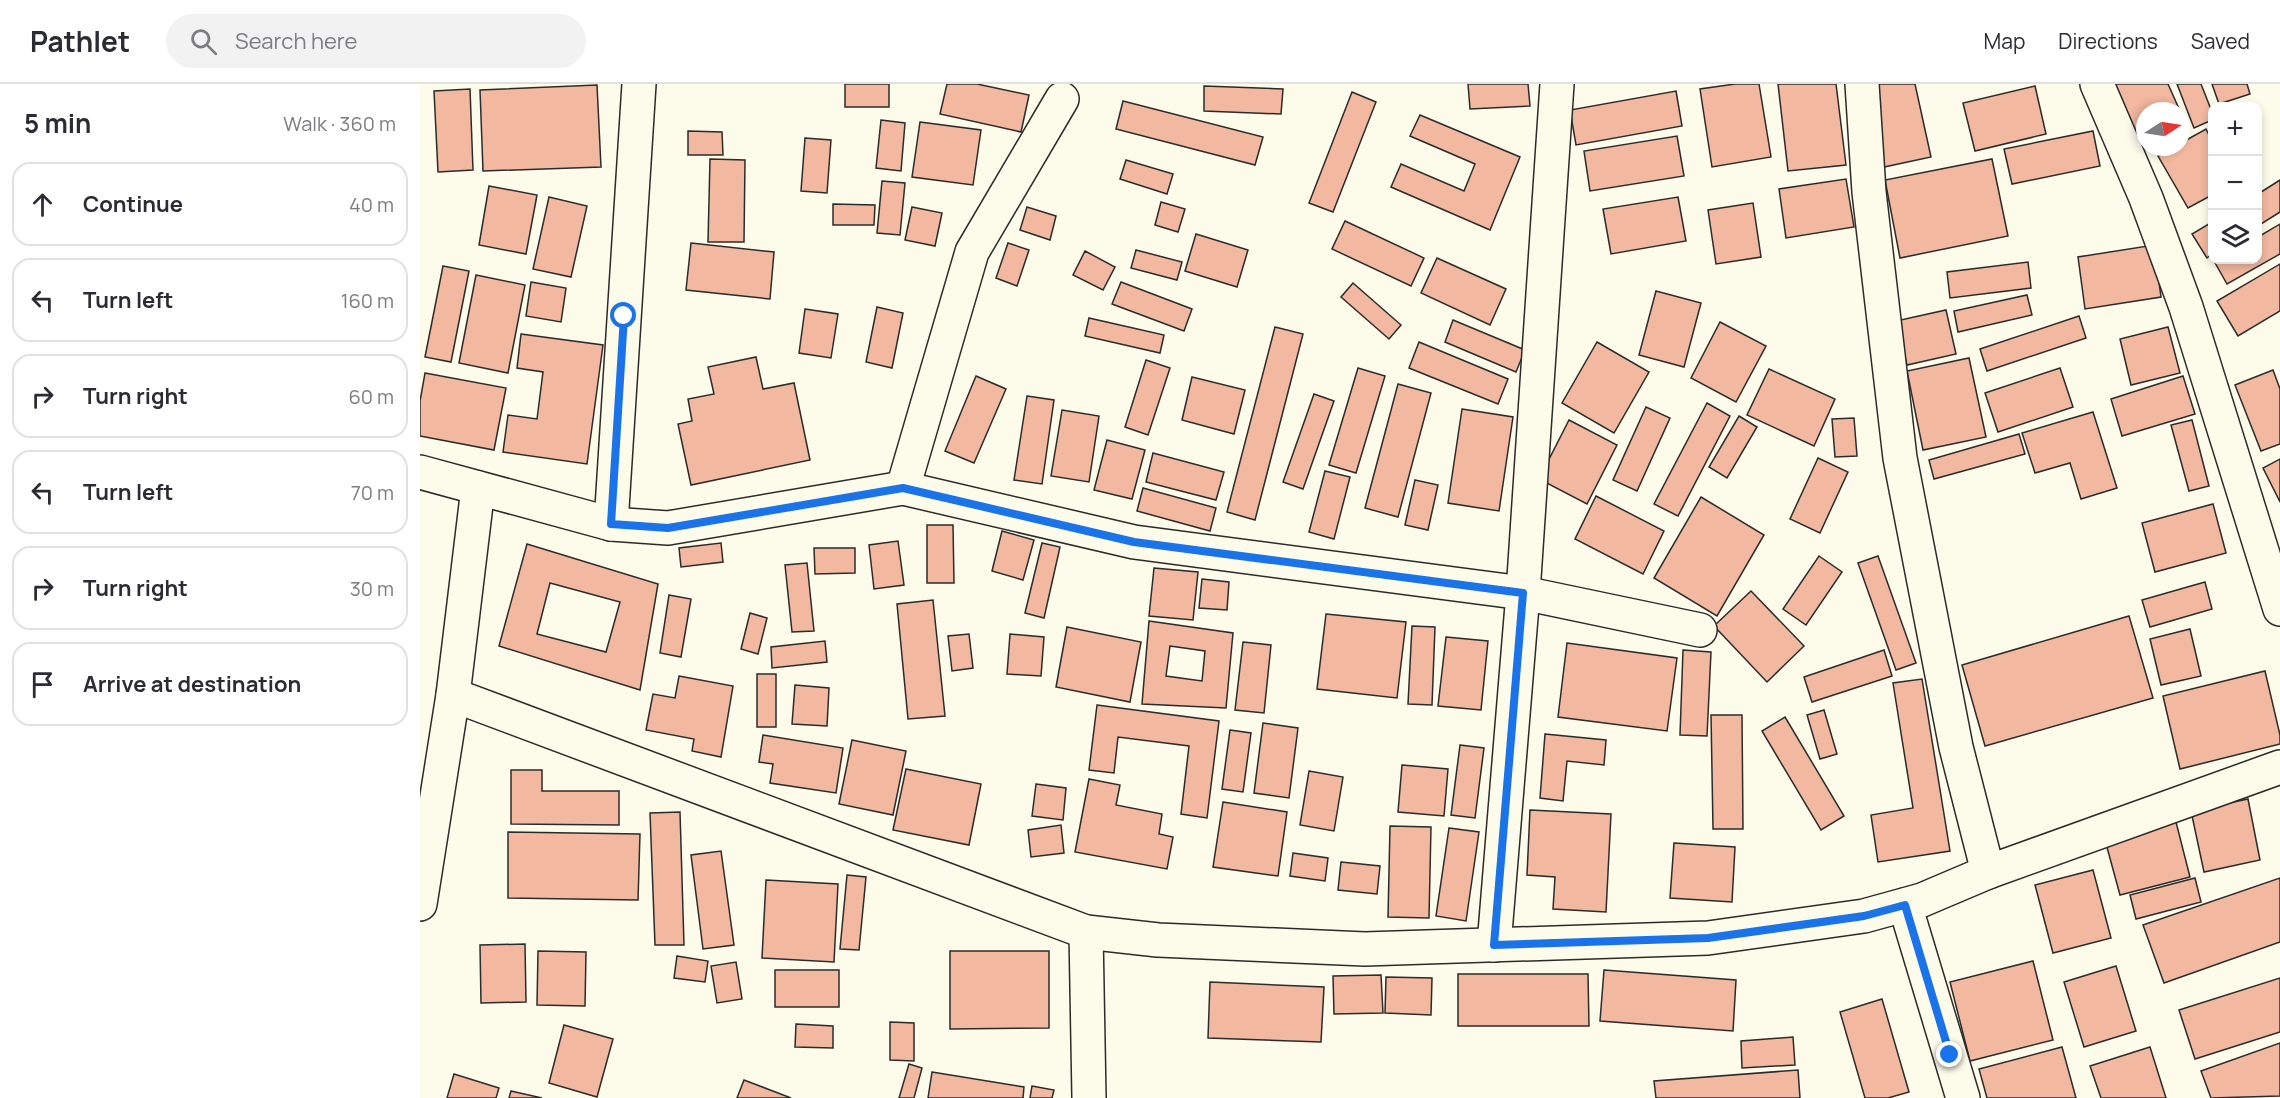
<!DOCTYPE html>
<meta charset="utf-8">
<style>
:root{--surface:#fff;--page:#f2f2f3;--text:#2b2b33;--muted:#7c7c81;--line:#e1e1e2}
body{margin:0;font-family:Manrope,sans-serif;background:var(--page);color:var(--text)}
.controls{position:absolute;right:18px;top:18px;display:grid;overflow:hidden;border-radius:12px;box-shadow:0 3px 9px #0003}
.controls button{width:54px;height:54px;display:grid;place-items:center;padding:0;border:0;border-bottom:2px solid var(--line);background:var(--surface);color:var(--text);font:30px sans-serif}
.compass{position:absolute;left:1716px;top:18px;width:54px;height:54px;border-radius:50%;background:var(--surface);box-shadow:0 3px 9px #0003;rotate:78deg}
.stop{position:absolute;width:18px;height:18px;margin:-14px;border:4px solid #1a73e8;border-radius:50%;background:#fff}
.stop.end{background:#1a73e8;border-color:#fff;box-shadow:0 2px 6px #0008}
.list{margin:0;padding:0;list-style:none}
h2{display:flex;justify-content:space-between;align-items:center;height:78px;margin:0;padding:0 24px;font-size:26px}
h2 small{font-size:20px;font-weight:400;color:var(--muted)}
.list li{display:grid;grid-template-columns:39px 1fr auto;gap:18px;align-items:center;box-sizing:border-box;height:84px;margin:0 12px 12px;padding:0 12px;border:2px solid var(--line);border-radius:18px}
.list b{display:block;font-size:22px;white-space:nowrap}
.list em{font-size:20px;font-style:normal;color:var(--muted)}
.icon{flex:none;width:33px;height:33px;fill:none;stroke:currentColor;stroke-width:2;stroke-linecap:round;stroke-linejoin:round}
.map{position:relative;flex:none;width:1860px;height:1014px;overflow:hidden}
header{display:flex;align-items:center;gap:36px;box-sizing:border-box;height:84px;padding:0 30px;background:var(--surface);border-bottom:2px solid var(--line)}
header strong{font-size:28px}
nav{display:flex;gap:33px;margin-inline-start:auto;font-size:21px}
.search{width:420px;height:54px;background:var(--page);display:flex;align-items:center;gap:15px;box-sizing:border-box;padding:0 21px;border-radius:33px;color:var(--muted);font-size:22px}
main{display:flex}
aside{flex:1;background:var(--surface)}
.map>svg:first-child{display:block}
.building{fill:#f2b8a0;stroke:#2b2b2b;stroke-width:1.5;fill-rule:evenodd}
.lines{fill:none;stroke-linecap:round;stroke-linejoin:round}
.minor-casing{stroke:#2b2b2b;stroke-width:36}
.minor{stroke:#fdfbea;stroke-width:33}
.route{stroke:#1a73e8;stroke-width:8}
</style>
<header>
<strong>Pathlet</strong>
<div class="search"><svg class="icon" aria-label="search" viewBox="0 0 24 24"><circle cx="10" cy="10" r="6"/><path d="M15 15l6 6"/></svg>Search here</div>
<nav><a>Map</a><a>Directions</a><a>Saved</a></nav>
</header>
<main>
<aside>
<h2>5 min<small>Walk · 360 m</small></h2>
<ul class="list">
<li><svg class="icon" aria-label="ahead" viewBox="0 0 24 24"><path d="M12 20V5M6 11l6-6 6 6"/></svg><div><b>Continue</b></div><em>40 m</em></li>
<li><svg class="icon" aria-label="left" viewBox="0 0 24 24"><path d="M17 20v-9H6M10 6l-5 5 5 5"/></svg><div><b>Turn left</b></div><em>160 m</em></li>
<li><svg class="icon" aria-label="right" viewBox="0 0 24 24"><path d="M7 20v-9h11M14 6l5 5-5 5"/></svg><div><b>Turn right</b></div><em>60 m</em></li>
<li><svg class="icon" aria-label="left" viewBox="0 0 24 24"><path d="M17 20v-9H6M10 6l-5 5 5 5"/></svg><div><b>Turn left</b></div><em>70 m</em></li>
<li><svg class="icon" aria-label="right" viewBox="0 0 24 24"><path d="M7 20v-9h11M14 6l5 5-5 5"/></svg><div><b>Turn right</b></div><em>30 m</em></li>
<li><svg class="icon" aria-label="arrive" viewBox="0 0 24 24"><path d="M6 21V4h12l-3 4 3 4H6"/></svg><div><b>Arrive at destination</b></div></li>
</ul>
</aside>
<div class="map">
<svg width="1860" height="1014" viewBox="0 0 1860 1014">
<rect width="100%" height="100%" fill="#fdfbea"/>
<g class="building">
<rect x="425" y="0" width="44" height="23"/>
<path d="M 527,0 L 557,0 L 609,11 L 601,48 L 520,30 Z"/>
<path d="M 1048,0 L 1108,0 L 1110,22 L 1050,25 Z"/>
<path d="M 1315,0 L 1339,0 L 1351,73 L 1292,83 L 1280,5 Z"/>
<path d="M 1358,0 L 1416,0 L 1426,81 L 1368,87 Z"/>
<path d="M 1447,0 L 1495,0 L 1511,73 L 1464,83 Z"/>
<path d="M 1688,0 L 1748,0 L 1760,27 L 1725,27 L 1725,60 L 1717,63 Z"/>
<path d="M 1757,0 L 1781,0 L 1792,28 L 1792,36 L 1774,44 Z"/>
<path d="M 1792,0 L 1827,0 L 1830,10 L 1799,20 Z"/>
<path d="M 177,1 L 181,83 L 63,87 L 60,6 Z"/>
<path d="M 784,2 L 863,5 L 861,30 L 784,27 Z"/>
<path d="M 1615,2 L 1626,50 L 1555,67 L 1543,19 Z"/>
<path d="M 50,5 L 53,86 L 18,88 L 14,7 Z"/>
<path d="M 1256,7 L 1262,42 L 1156,61 L 1150,26 Z"/>
<path d="M 932,8 L 956,18 L 913,128 L 889,119 Z"/>
<path d="M 703,17 L 843,53 L 835,81 L 696,45 Z"/>
<path d="M 1761,28 L 1766,40 L 1761,43 Z"/>
<path d="M 1000,31 L 1100,73 L 1070,146 L 971,103 L 981,80 L 1044,107 L 1055,80 L 990,52 Z"/>
<path d="M 461,36 L 485,39 L 481,87 L 456,84 Z"/>
<path d="M 500,38 L 561,46 L 553,101 L 492,93 Z"/>
<path d="M 1786,45 L 1792,57 L 1792,111 L 1768,124 L 1738,72 L 1754,63 L 1761,63 L 1761,59 Z"/>
<path d="M 268,47 L 302,48 L 303,71 L 268,71 Z"/>
<path d="M 1673,47 L 1680,82 L 1592,100 L 1584,65 Z"/>
<path d="M 1257,52 L 1264,92 L 1170,107 L 1164,67 Z"/>
<path d="M 385,54 L 411,56 L 407,109 L 381,107 Z"/>
<path d="M 290,75 L 325,76 L 324,158 L 288,158 Z"/>
<path d="M 1572,75 L 1588,152 L 1480,174 L 1465,96 Z"/>
<path d="M 706,76 L 753,90 L 747,110 L 700,95 Z"/>
<path d="M 1426,95 L 1434,143 L 1366,154 L 1359,105 Z"/>
<path d="M 1860,96 L 1860,128 L 1838,142 L 1838,110 Z"/>
<path d="M 462,97 L 485,99 L 480,151 L 457,149 Z"/>
<path d="M 69,102 L 117,111 L 106,170 L 59,161 Z"/>
<path d="M 129,113 L 167,122 L 151,193 L 113,185 Z"/>
<path d="M 1258,113 L 1266,157 L 1191,170 L 1183,125 Z"/>
<path d="M 741,118 L 765,125 L 758,148 L 735,141 Z"/>
<path d="M 1333,119 L 1341,173 L 1296,180 L 1288,126 Z"/>
<path d="M 413,120 L 455,121 L 454,141 L 413,141 Z"/>
<path d="M 492,123 L 522,129 L 515,162 L 485,156 Z"/>
<path d="M 607,123 L 636,132 L 630,156 L 600,146 Z"/>
<path d="M 925,137 L 1004,174 L 991,202 L 912,165 Z"/>
<path d="M 1792,138 L 1792,170 L 1787,174 L 1772,150 Z"/>
<path d="M 1860,140 L 1860,170 L 1807,200 L 1794,177 L 1797,176 L 1838,176 L 1838,153 Z"/>
<path d="M 776,150 L 828,166 L 817,203 L 765,187 Z"/>
<path d="M 271,159 L 354,168 L 350,215 L 266,206 Z"/>
<path d="M 588,159 L 609,166 L 597,202 L 576,194 Z"/>
<path d="M 1734,161 L 1741,213 L 1665,225 L 1658,173 Z"/>
<path d="M 716,166 L 762,178 L 757,196 L 711,184 Z"/>
<path d="M 665,167 L 695,183 L 683,206 L 653,191 Z"/>
<path d="M 1017,174 L 1086,205 L 1070,241 L 1001,209 Z"/>
<path d="M 1608,178 L 1611,204 L 1530,214 L 1527,188 Z"/>
<path d="M 1860,180 L 1860,227 L 1818,252 L 1797,217 Z"/>
<path d="M 23,182 L 49,187 L 31,278 L 5,273 Z"/>
<path d="M 56,191 L 105,201 L 88,289 L 39,279 Z"/>
<path d="M 111,198 L 146,204 L 141,238 L 106,232 Z"/>
<path d="M 701,198 L 772,225 L 764,247 L 692,220 Z"/>
<path d="M 933,199 L 981,241 L 969,255 L 921,213 Z"/>
<path d="M 1236,207 L 1281,219 L 1264,283 L 1219,271 Z"/>
<path d="M 1607,211 L 1612,231 L 1538,248 L 1534,227 Z"/>
<path d="M 457,223 L 483,229 L 472,284 L 446,278 Z"/>
<path d="M 385,225 L 418,230 L 411,274 L 379,269 Z"/>
<path d="M 1526,226 L 1536,270 L 1487,281 L 1476,237 Z"/>
<path d="M 1659,232 L 1666,254 L 1567,287 L 1560,265 Z"/>
<path d="M 669,234 L 744,251 L 740,269 L 665,252 Z"/>
<path d="M 1033,236 L 1105,266 L 1096,288 L 1025,258 Z"/>
<path d="M 1300,238 L 1346,262 L 1316,318 L 1271,294 Z"/>
<path d="M 855,243 L 883,250 L 835,436 L 807,428 Z"/>
<path d="M 1748,243 L 1760,289 L 1711,301 L 1700,255 Z"/>
<path d="M 101,250 L 183,261 L 167,380 L 83,368 L 88,331 L 117,335 L 123,288 L 97,284 Z"/>
<path d="M 999,258 L 1088,295 L 1078,320 L 989,284 Z"/>
<path d="M 1177,258 L 1229,288 L 1194,349 L 1142,319 Z"/>
<path d="M 336,273 L 343,305 L 374,299 L 390,376 L 271,401 L 258,340 L 272,337 L 268,315 L 294,310 L 288,283 Z"/>
<path d="M 1549,274 L 1566,353 L 1503,366 L 1487,287 Z"/>
<path d="M 726,276 L 750,284 L 728,351 L 705,343 Z"/>
<path d="M 938,284 L 965,292 L 936,389 L 909,381 Z"/>
<path d="M 1640,284 L 1653,323 L 1578,348 L 1565,309 Z"/>
<path d="M 1349,285 L 1415,315 L 1394,362 L 1327,331 Z"/>
<path d="M 1853,286 L 1860,305 L 1860,360 L 1841,367 L 1815,301 Z"/>
<path d="M 5,289 L 86,304 L 74,366 L 0,352 L 0,317 Z"/>
<path d="M 556,292 L 586,305 L 554,379 L 525,367 Z"/>
<path d="M 1763,292 L 1775,330 L 1702,352 L 1691,315 Z"/>
<path d="M 772,293 L 825,306 L 814,350 L 762,336 Z"/>
<path d="M 978,300 L 1011,309 L 978,433 L 945,424 Z"/>
<path d="M 894,310 L 914,317 L 883,405 L 863,398 Z"/>
<path d="M 607,312 L 634,316 L 622,400 L 594,396 Z"/>
<path d="M 1287,319 L 1310,332 L 1258,432 L 1234,420 Z"/>
<path d="M 1226,323 L 1250,334 L 1217,407 L 1193,396 Z"/>
<path d="M 1042,325 L 1093,333 L 1079,427 L 1028,419 Z"/>
<path d="M 642,326 L 679,332 L 669,398 L 631,392 Z"/>
<path d="M 1673,328 L 1697,404 L 1661,415 L 1650,379 L 1615,389 L 1602,349 Z"/>
<path d="M 1319,332 L 1337,343 L 1307,394 L 1289,383 Z"/>
<path d="M 1434,334 L 1437,372 L 1415,373 L 1412,335 Z"/>
<path d="M 1149,336 L 1197,361 L 1167,420 L 1119,395 Z"/>
<path d="M 1772,336 L 1789,402 L 1769,407 L 1751,341 Z"/>
<path d="M 1599,350 L 1605,370 L 1514,395 L 1509,376 Z"/>
<path d="M 687,356 L 725,366 L 712,415 L 674,406 Z"/>
<path d="M 733,369 L 804,388 L 796,416 L 726,398 Z"/>
<path d="M 1398,374 L 1428,388 L 1400,449 L 1370,435 Z"/>
<path d="M 1860,375 L 1860,418 L 1843,384 Z"/>
<path d="M 905,387 L 930,393 L 914,455 L 889,448 Z"/>
<path d="M 995,396 L 1018,401 L 1008,446 L 985,441 Z"/>
<path d="M 723,404 L 796,424 L 790,447 L 717,427 Z"/>
<path d="M 1176,412 L 1244,447 L 1223,490 L 1155,455 Z"/>
<path d="M 1281,413 L 1344,451 L 1297,532 L 1234,494 Z"/>
<path d="M 1793,420 L 1806,469 L 1735,488 L 1722,439 Z"/>
<path d="M 507,441 L 533,441 L 534,499 L 507,499 Z"/>
<path d="M 582,447 L 614,456 L 603,496 L 572,487 Z"/>
<path d="M 478,457 L 484,501 L 454,505 L 449,461 Z"/>
<path d="M 301,459 L 303,478 L 261,483 L 259,464 Z"/>
<path d="M 622,459 L 640,463 L 624,534 L 605,529 Z"/>
<path d="M 107,460 L 238,500 L 220,606 L 79,562 ZM 130,499 L 200,518 L 186,568 L 117,550 Z"/>
<path d="M 394,464 L 435,464 L 435,489 L 395,490 Z"/>
<path d="M 1399,472 L 1422,488 L 1386,541 L 1363,525 Z"/>
<path d="M 1458,472 L 1496,579 L 1476,586 L 1438,479 Z"/>
<path d="M 387,479 L 394,547 L 372,548 L 365,481 Z"/>
<path d="M 734,484 L 778,488 L 773,536 L 729,532 Z"/>
<path d="M 782,495 L 809,498 L 807,526 L 779,524 Z"/>
<path d="M 1785,498 L 1792,525 L 1730,543 L 1722,516 Z"/>
<path d="M 1331,507 L 1384,562 L 1347,598 L 1294,542 Z"/>
<path d="M 249,511 L 271,515 L 261,573 L 240,569 Z"/>
<path d="M 513,516 L 525,632 L 488,635 L 477,520 Z"/>
<path d="M 330,529 L 347,534 L 338,570 L 321,565 Z"/>
<path d="M 906,530 L 986,538 L 977,614 L 897,605 Z"/>
<path d="M 1709,532 L 1733,614 L 1565,662 L 1542,581 Z"/>
<path d="M 729,537 L 813,549 L 806,624 L 722,620 ZM 750,562 L 785,567 L 782,597 L 746,592 Z"/>
<path d="M 992,542 L 1015,543 L 1012,621 L 988,620 Z"/>
<path d="M 647,543 L 721,558 L 710,618 L 636,603 Z"/>
<path d="M 1770,545 L 1781,592 L 1741,601 L 1730,555 Z"/>
<path d="M 549,550 L 553,584 L 532,587 L 528,552 Z"/>
<path d="M 590,550 L 624,553 L 621,592 L 587,590 Z"/>
<path d="M 1026,553 L 1068,557 L 1061,626 L 1018,622 Z"/>
<path d="M 405,557 L 407,578 L 352,584 L 351,563 Z"/>
<path d="M 823,558 L 851,561 L 844,629 L 815,626 Z"/>
<path d="M 1147,559 L 1257,574 L 1247,647 L 1138,633 Z"/>
<path d="M 1263,566 L 1291,568 L 1287,652 L 1260,651 Z"/>
<path d="M 1464,566 L 1472,592 L 1392,618 L 1384,593 Z"/>
<path d="M 1845,587 L 1860,651 L 1860,660 L 1760,685 L 1743,612 Z"/>
<rect x="337" y="590" width="19" height="53"/>
<path d="M 259,592 L 313,602 L 301,673 L 272,667 L 274,655 L 226,646 L 233,610 L 255,614 Z"/>
<path d="M 1502,595 L 1530,767 L 1458,778 L 1451,731 L 1493,724 L 1473,599 Z"/>
<path d="M 375,601 L 409,604 L 407,642 L 372,640 Z"/>
<path d="M 677,621 L 799,637 L 787,734 L 761,730 L 769,662 L 698,653 L 694,689 L 669,686 Z"/>
<path d="M 1404,626 L 1417,670 L 1400,675 L 1387,631 Z"/>
<path d="M 1291,631 L 1322,631 L 1323,745 L 1293,745 Z"/>
<path d="M 1365,633 L 1424,732 L 1401,746 L 1342,647 Z"/>
<path d="M 843,639 L 878,644 L 869,714 L 834,709 Z"/>
<path d="M 810,646 L 831,649 L 823,708 L 802,705 Z"/>
<path d="M 1125,650 L 1186,656 L 1184,681 L 1147,677 L 1143,717 L 1120,714 Z"/>
<path d="M 343,651 L 423,664 L 416,709 L 350,699 L 353,680 L 339,678 Z"/>
<path d="M 432,656 L 486,667 L 473,731 L 419,720 Z"/>
<path d="M 1040,661 L 1064,664 L 1055,734 L 1031,731 Z"/>
<path d="M 982,681 L 1028,685 L 1024,732 L 978,728 Z"/>
<path d="M 486,685 L 561,700 L 549,761 L 473,746 Z"/>
<path d="M 91,686 L 122,686 L 122,707 L 199,707 L 199,741 L 91,740 Z"/>
<path d="M 889,687 L 923,693 L 914,747 L 880,741 Z"/>
<path d="M 669,695 L 700,701 L 696,721 L 742,730 L 739,750 L 753,753 L 747,785 L 655,768 Z"/>
<path d="M 616,700 L 646,704 L 643,736 L 612,732 Z"/>
<path d="M 1828,715 L 1840,776 L 1784,788 L 1771,727 Z"/>
<path d="M 803,718 L 867,728 L 858,792 L 793,783 Z"/>
<path d="M 1110,726 L 1191,730 L 1186,828 L 1133,825 L 1135,793 L 1107,791 Z"/>
<path d="M 260,728 L 264,861 L 235,861 L 230,729 Z"/>
<path d="M 1756,738 L 1770,793 L 1700,811 L 1685,756 Z"/>
<path d="M 641,741 L 644,769 L 611,773 L 608,746 Z"/>
<path d="M 970,742 L 1011,743 L 1009,834 L 968,833 Z"/>
<path d="M 1029,744 L 1059,748 L 1046,837 L 1016,832 Z"/>
<path d="M 88,748 L 220,750 L 218,816 L 88,814 Z"/>
<path d="M 1254,759 L 1315,763 L 1312,818 L 1250,814 Z"/>
<path d="M 301,767 L 314,861 L 283,865 L 271,771 Z"/>
<path d="M 873,769 L 908,774 L 905,797 L 870,792 Z"/>
<path d="M 921,778 L 960,782 L 957,810 L 918,806 Z"/>
<path d="M 1673,786 L 1691,854 L 1633,869 L 1615,801 Z"/>
<path d="M 427,791 L 446,793 L 439,866 L 420,865 Z"/>
<path d="M 1775,794 L 1781,818 L 1716,835 L 1710,811 Z"/>
<path d="M 1860,794 L 1860,858 L 1744,899 L 1723,841 Z"/>
<path d="M 346,796 L 418,800 L 414,878 L 342,874 Z"/>
<path d="M 105,860 L 106,918 L 61,919 L 60,861 Z"/>
<path d="M 118,867 L 166,868 L 165,922 L 117,921 Z"/>
<path d="M 530,867 L 629,867 L 629,944 L 530,945 Z"/>
<path d="M 257,872 L 288,877 L 285,898 L 254,894 Z"/>
<path d="M 1613,877 L 1633,956 L 1550,977 L 1530,898 Z"/>
<path d="M 316,878 L 322,915 L 297,919 L 291,882 Z"/>
<path d="M 1696,882 L 1716,947 L 1664,963 L 1644,898 Z"/>
<rect x="355" y="886" width="64" height="37"/>
<path d="M 1184,886 L 1316,896 L 1313,947 L 1180,937 Z"/>
<path d="M 1038,890 L 1168,890 L 1169,942 L 1038,942 Z"/>
<path d="M 961,891 L 963,929 L 914,930 L 913,892 Z"/>
<path d="M 966,893 L 1012,894 L 1011,931 L 965,929 Z"/>
<path d="M 1860,894 L 1860,948 L 1775,975 L 1759,926 Z"/>
<path d="M 790,898 L 904,903 L 901,958 L 788,954 Z"/>
<path d="M 1462,915 L 1489,1008 L 1468,1014 L 1445,1014 L 1420,928 Z"/>
<path d="M 470,938 L 494,939 L 494,977 L 470,976 Z"/>
<path d="M 376,940 L 413,942 L 413,964 L 375,963 Z"/>
<path d="M 144,941 L 193,955 L 177,1013 L 129,999 Z"/>
<path d="M 1373,953 L 1375,981 L 1322,984 L 1321,957 Z"/>
<path d="M 1860,959 L 1860,1012 L 1791,1014 L 1781,987 Z"/>
<path d="M 1642,963 L 1656,1014 L 1567,1014 L 1559,985 Z"/>
<path d="M 1730,963 L 1746,1014 L 1681,1014 L 1670,982 Z"/>
<path d="M 489,980 L 502,984 L 494,1014 L 479,1014 Z"/>
<path d="M 1378,986 L 1380,1014 L 1236,1014 L 1234,997 Z"/>
<path d="M 512,988 L 604,1003 L 603,1014 L 508,1014 Z"/>
<path d="M 34,990 L 79,1004 L 76,1014 L 27,1014 Z"/>
<path d="M 324,996 L 371,1014 L 317,1014 Z"/>
<path d="M 612,1002 L 634,1006 L 632,1014 L 610,1014 Z"/>
<path d="M 91,1007 L 122,1014 L 89,1014 Z"/>
</g>
<g class="lines">
<defs>
<g id="minor">
<path d="M 1442,0 L 1449,108 L 1480,374 L 1536,663 L 1568,788"/>
<path d="M 1677,0 L 1726,114 L 1766,223 L 1860,525"/>
<path d="M 0,388 L 191,440 L 248,444 L 483,404 L 714,458 L 1103,509 L 1280,546"/>
<path d="M 483,404 L 552,168 L 642,15"/>
<path d="M 191,440 L 219,0"/>
<path d="M 33,611 L 666,848 L 738,856 L 945,865 L 1288,854 L 1444,832 L 1502,816 L 1568,788 L 1860,683"/>
<path d="M 0,820 L 33,611 L 58,404"/>
<path d="M 1485,821 L 1543,1014"/>
<path d="M 666,848 L 669,1014"/>
<path d="M 1074,861 L 1103,509 L 1137,0"/>
</g>
</defs>
<use href="#minor" class="minor-casing"/>
<use href="#minor" class="minor"/>
</g>
<g class="lines">
<path class="route" d="M 204,232 L 191,440 L 248,444 L 483,404 L 714,458 L 1103,509 L 1074,861 L 1288,854 L 1444,832 L 1485,821 L 1530,971"/>
</g>
</svg>
<div class="controls">
<button>+</button>
<button>−</button>
<button><svg class="icon" aria-label="layers" viewBox="0 0 24 24"><path d="M12 4l9 5-9 5-9-5zM3 14l9 5 9-5"/></svg></button>
</div>
<svg class="compass" viewBox="-18 -18 36 36"><path d="M0-13l5 13h-10z" fill="#e53935"/><path d="M0 13l5-13h-10z" fill="#7c7c81"/></svg>
<div class="stop" style="left:204px;top:232px"></div>
<div class="stop end" style="left:1530px;top:971px"></div>
</div>
</main>
